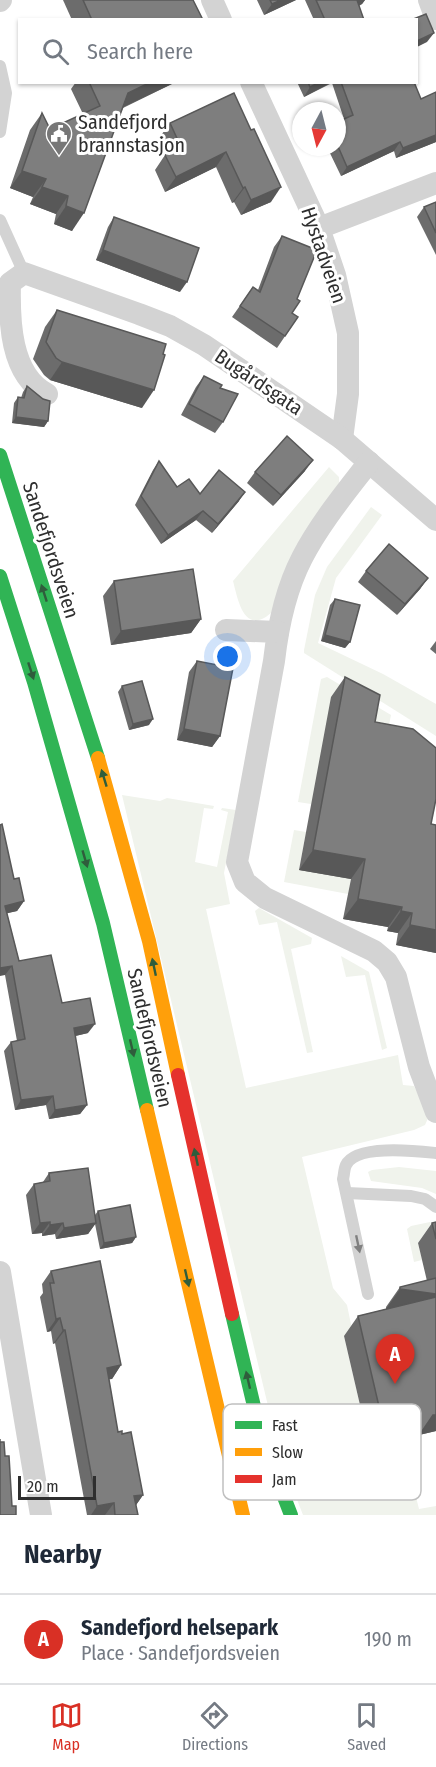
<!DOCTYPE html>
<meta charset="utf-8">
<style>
:root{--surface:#fff;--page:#f6f6f7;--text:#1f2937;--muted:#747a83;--line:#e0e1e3;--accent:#d93025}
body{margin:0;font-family:"Fira Sans Condensed",sans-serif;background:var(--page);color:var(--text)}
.compass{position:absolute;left:292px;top:102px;width:54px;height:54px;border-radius:50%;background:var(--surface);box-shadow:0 2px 4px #0004;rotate:187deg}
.scale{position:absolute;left:18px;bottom:15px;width:78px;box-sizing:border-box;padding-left:6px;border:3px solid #2e2e2e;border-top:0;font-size:16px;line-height:21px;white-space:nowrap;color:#2e2e2e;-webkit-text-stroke:4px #fff;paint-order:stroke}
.you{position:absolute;left:228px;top:657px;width:21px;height:21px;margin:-15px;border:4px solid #fff;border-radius:50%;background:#1a73e8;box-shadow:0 0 0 9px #1a73e833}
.badge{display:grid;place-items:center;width:39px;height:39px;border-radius:50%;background:var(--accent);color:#fff;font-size:20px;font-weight:700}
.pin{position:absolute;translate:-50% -50px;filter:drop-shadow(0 2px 3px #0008)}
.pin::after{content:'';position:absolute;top:32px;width:21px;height:18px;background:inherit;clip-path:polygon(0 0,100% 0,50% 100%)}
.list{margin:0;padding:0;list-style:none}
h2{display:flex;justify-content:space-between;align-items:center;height:78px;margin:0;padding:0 24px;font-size:26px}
h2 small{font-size:20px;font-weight:400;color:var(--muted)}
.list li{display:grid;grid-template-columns:39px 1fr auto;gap:18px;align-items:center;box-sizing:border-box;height:90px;padding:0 24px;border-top:2px solid var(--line)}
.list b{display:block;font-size:22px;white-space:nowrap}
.list p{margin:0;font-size:20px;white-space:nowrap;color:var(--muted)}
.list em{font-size:20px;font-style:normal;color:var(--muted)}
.icon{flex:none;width:33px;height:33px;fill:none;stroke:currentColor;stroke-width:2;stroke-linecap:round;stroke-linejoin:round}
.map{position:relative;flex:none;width:436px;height:1515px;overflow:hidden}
.search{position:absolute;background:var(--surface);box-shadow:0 2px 4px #0004;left:18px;right:18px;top:18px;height:66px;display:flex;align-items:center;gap:15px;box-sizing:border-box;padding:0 21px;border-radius:0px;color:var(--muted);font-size:22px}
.sheet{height:168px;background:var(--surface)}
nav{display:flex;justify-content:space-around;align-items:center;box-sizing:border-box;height:84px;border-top:2px solid var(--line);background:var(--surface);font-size:16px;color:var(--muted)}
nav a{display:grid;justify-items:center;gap:3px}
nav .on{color:var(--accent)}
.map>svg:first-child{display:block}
.green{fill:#f0f3ec}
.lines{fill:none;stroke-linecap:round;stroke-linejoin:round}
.lane{stroke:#d3d3d3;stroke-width:12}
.street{stroke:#d3d3d3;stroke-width:22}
.fast{stroke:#30b455;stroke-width:14}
.slow{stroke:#ff9f0a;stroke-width:14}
.jam{stroke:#e5322d;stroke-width:14}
.wall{fill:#6c6c6c}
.shaded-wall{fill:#585858}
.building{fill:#7e7e7e;stroke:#585858;stroke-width:1.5}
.oneway{fill:#2f5d3c}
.oneway2{fill:#808080}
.labels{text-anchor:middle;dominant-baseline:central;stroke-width:6;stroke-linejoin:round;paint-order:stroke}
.poi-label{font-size:20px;fill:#2e2e2e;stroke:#fff;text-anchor:start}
.street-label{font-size:20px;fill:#2e2e2e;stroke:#fff}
.key{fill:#fff;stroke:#c0c0c0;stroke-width:1.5}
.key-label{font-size:16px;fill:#2e2e2e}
</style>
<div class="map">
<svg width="436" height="1515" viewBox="0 0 436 1515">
<rect width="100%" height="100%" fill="#fff"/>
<g class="green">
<path d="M 329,467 L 339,477 L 339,483 L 271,613 C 244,636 238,600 233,581 Z"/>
<path d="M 371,507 L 382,515 L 336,578 L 318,643 L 383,674 L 436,704 L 436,736 L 304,653 L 304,650 L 315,595 L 327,567 Z"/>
<path d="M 327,677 L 391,715 L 387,735 L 374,733 L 376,720 L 366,715 L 311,804 L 298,802 L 321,679 Z"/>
<path d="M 122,795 L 160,801 L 167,798 L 214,806 L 213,809 L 204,808 L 195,862 L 217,867 L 228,812 L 221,810 L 222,808 L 236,810 L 224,873 L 230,904 L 206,909 L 246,1088 L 398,1055 L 403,1085 L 414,1086 L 429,1116 L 425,1125 L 414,1130 L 302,1157 L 333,1288 L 347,1305 L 353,1334 L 344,1336 L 376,1474 L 388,1471 L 394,1498 L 415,1493 L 419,1509 L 436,1506 L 436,1515 L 303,1515 L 280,1456 Z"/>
<path d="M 294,830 L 306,832 L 299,870 L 353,869 L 348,894 L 284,882 Z"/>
<path d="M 259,908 L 312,938 L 311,944 L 291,949 L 313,1052 L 307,1053 L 277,922 L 259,925 L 255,911 Z"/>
<path d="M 341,956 L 369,972 L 387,1048 L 382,1050 L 365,975 L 346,977 Z"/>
<path d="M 399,1167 L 436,1171 L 436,1194 L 422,1188 L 371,1181 L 368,1172 L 372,1170 Z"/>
<path d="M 430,1222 L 431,1224 L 418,1243 L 422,1260 L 414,1262 L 407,1229 L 411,1226 Z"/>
</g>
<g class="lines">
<g class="lane">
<path d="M 0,66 L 6,93 L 0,132"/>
<path d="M 0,220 L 24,273"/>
<path d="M 347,1193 L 411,1196 L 425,1199 L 436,1207"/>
<path d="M 368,1294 L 343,1179 C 344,1176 344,1169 346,1165 C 356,1144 417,1151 436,1153"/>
</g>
<g class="street">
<path d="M 212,0 L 221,20"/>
<path d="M 429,0 L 436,19"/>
<path d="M 0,1 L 1,0"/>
<path d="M 251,82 L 319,228 L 335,275 L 348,333 L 348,394 L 342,439"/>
<path d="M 319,228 L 436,183"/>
<path d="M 47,394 C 10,375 9,320 10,283 L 24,273 L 139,314 L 170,326 L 204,345 L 342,439 L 436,520"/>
<path d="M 369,462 C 346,492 320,523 302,558 C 286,589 278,626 274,661 L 237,862 L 245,882 L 265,898 L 374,951 L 387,962 L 396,977 L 419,1067 L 436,1112"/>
<path d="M 226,630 L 278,632"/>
<path d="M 0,1272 L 41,1515"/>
</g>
<g class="fast">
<path d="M 0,455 L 98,758"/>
<path d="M 0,576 L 34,682 L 103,923 L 147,1110"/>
<path d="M 232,1314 L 262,1440 L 291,1515"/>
</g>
<g class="slow">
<path d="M 98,758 L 149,941 L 178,1075"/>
<path d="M 147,1110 L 243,1515"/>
</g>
<path class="jam" d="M 178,1075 L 232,1314"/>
</g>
<g class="wall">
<path d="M 63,0 L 193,0 L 203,20 L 72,20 Z"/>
<path d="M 257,0 L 296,0 L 264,15 Z"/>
<path d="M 305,0 L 365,0 L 362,4 L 359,6 L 364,20 L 314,20 Z"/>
<path d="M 76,82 L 176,82 L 123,108 L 72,231 L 54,224 L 56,214 L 30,204 L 33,197 L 10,188 L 30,130 L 42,113 L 50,129 L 83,114 L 71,89 Z"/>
<path d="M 297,82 L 414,82 L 436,142 L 396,158 L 394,151 L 341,176 L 327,147 L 337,147 L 337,122 L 344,119 L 332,83 L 304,97 Z"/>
<path d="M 234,93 L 271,202 L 241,215 L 234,202 L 232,203 L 216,167 L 165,192 L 155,170 L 165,155 L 167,154 L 159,138 L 170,123 Z"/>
<path d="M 436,202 L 436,255 L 417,217 L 424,207 Z"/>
<path d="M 114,217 L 180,292 L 96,260 L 108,227 Z"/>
<path d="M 282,236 L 297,299 L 292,313 L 298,317 L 277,348 L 232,317 L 253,287 L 258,290 L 274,247 Z"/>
<path d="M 57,310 L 142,408 L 50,380 L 44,375 L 33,359 L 45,327 Z"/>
<path d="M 204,376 L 220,388 L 223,422 L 215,433 L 181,415 L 196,387 Z"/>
<path d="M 27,386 L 48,421 L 44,427 L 12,423 L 14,403 L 18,397 L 21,398 L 23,392 Z"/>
<path d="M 159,461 L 177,487 L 200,494 L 239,501 L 212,533 L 196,520 L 161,544 L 135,505 L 153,470 Z"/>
<path d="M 305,471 L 273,506 L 247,483 L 255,472 Z"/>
<path d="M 366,571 L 428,578 L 420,589 L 397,615 L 358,582 Z"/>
<path d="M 114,581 L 201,619 L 191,633 L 111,645 L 103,596 Z"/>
<path d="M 335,599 L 350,642 L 345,648 L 321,641 L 330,605 Z"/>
<path d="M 436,641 L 436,654 L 430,649 Z"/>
<path d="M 197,661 L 220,736 L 212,747 L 177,740 L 189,672 Z"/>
<path d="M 345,677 L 375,722 L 431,824 L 436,825 L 436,953 L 396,945 L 398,933 L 387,931 L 388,927 L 343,919 L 351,879 L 299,870 L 331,697 Z"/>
<path d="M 122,686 L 149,725 L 129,730 L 118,692 Z"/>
<path d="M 0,825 L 14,879 L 24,901 L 17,911 L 7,913 L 19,961 L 62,1003 L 88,1033 L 75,1036 L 87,1105 L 80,1114 L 49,1119 L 46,1105 L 15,1110 L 4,1051 L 11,1042 L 17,1041 L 5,975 Z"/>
<path d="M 49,1173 L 95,1215 L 98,1211 L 136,1237 L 132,1243 L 100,1249 L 95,1224 L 88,1234 L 56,1239 L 55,1234 L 42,1236 L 42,1233 L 32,1234 L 26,1195 L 34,1184 L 43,1182 Z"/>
<path d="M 436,1222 L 436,1431 L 419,1435 L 396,1469 L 376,1474 L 344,1336 L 358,1316 L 386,1309 L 386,1307 L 400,1287 L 427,1281 L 418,1243 L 432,1223 Z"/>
<path d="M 51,1271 L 121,1365 L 112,1379 L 109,1379 L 118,1432 L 143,1495 L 136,1505 L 138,1515 L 87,1515 L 55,1343 L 53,1344 L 51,1331 L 47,1332 L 40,1297 L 43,1293 L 42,1284 Z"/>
</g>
<g class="shaded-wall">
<path d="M 281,0 L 296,0 L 264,15 L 272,4 Z"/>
<path d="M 357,0 L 365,0 L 362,4 L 350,9 Z"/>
<path d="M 434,33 L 427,42 L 417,47 L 417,41 Z"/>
<path d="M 151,82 L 176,82 L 115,111 L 128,93 Z"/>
<path d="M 320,82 L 332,82 L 304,97 L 310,87 Z"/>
<path d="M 436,135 L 436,142 L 396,158 L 403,148 Z"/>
<path d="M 400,142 L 394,151 L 341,176 L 347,167 Z"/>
<path d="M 226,152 L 216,167 L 165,192 L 176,177 Z"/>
<path d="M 22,171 L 46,179 L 33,197 L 10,188 Z"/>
<path d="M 42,187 L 68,196 L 56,214 L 30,204 Z"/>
<path d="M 245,187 L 234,202 L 232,203 L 243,188 Z"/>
<path d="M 281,187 L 271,202 L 241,215 L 251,200 Z"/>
<path d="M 66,206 L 84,213 L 72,231 L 54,224 Z"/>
<path d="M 103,250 L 187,282 L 180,292 L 96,260 Z"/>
<path d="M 62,362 L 154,390 L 142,408 L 50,380 Z"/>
<path d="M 16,417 L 48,421 L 44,427 L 12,423 Z"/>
<path d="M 313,460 L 305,471 L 273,506 L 281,495 Z"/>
<path d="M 245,492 L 239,501 L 212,533 L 218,524 Z"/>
<path d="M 203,511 L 196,520 L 161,544 L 168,535 Z"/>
<path d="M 428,578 L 420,589 L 397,615 L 405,604 Z"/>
<path d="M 201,619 L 191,633 L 111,645 L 121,631 Z"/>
<path d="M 325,635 L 350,642 L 345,648 L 321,641 Z"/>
<path d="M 153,719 L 149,725 L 129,730 L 133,724 Z"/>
<path d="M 184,729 L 220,736 L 212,747 L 177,740 Z"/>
<path d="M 313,850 L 365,859 L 351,879 L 299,870 Z"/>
<path d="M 358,899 L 402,907 L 388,927 L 343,919 Z"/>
<path d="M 24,901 L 17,911 L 0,915 L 5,906 Z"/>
<path d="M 401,911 L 412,913 L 398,933 L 387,931 Z"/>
<path d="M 410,925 L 436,930 L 436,953 L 396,945 Z"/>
<path d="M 12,966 L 5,975 L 0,976 L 0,968 Z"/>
<path d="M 95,1024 L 88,1033 L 67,1038 L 74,1028 Z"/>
<path d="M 53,1096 L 46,1105 L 15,1110 L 21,1100 Z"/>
<path d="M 87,1105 L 80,1114 L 49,1119 L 55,1110 Z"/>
<path d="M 50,1222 L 42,1233 L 32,1234 L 40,1223 Z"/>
<path d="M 63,1223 L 55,1234 L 42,1236 L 50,1225 Z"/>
<path d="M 96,1223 L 88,1234 L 56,1239 L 64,1228 Z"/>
<path d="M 136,1237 L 132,1243 L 100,1249 L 104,1243 Z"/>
<path d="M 400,1289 L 436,1294 L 436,1309 L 386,1309 Z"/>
<path d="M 60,1318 L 51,1331 L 47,1332 L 56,1319 Z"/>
<path d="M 63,1330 L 65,1330 L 55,1343 L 53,1344 Z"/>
<path d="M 121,1365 L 112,1379 L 98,1381 L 107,1368 Z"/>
<path d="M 433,1415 L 436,1415 L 436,1431 L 419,1435 Z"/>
<path d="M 410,1449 L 396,1469 L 376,1474 L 390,1454 Z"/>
<path d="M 143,1495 L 134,1508 L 134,1496 Z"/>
<path d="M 114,1503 L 105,1515 L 91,1515 L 97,1506 Z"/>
</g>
<g class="building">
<path d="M 83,0 L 193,0 L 203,20 L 92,20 Z"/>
<path d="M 270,0 L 281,0 L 272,4 Z"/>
<path d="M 316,0 L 357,0 L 364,20 L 325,20 Z"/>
<path d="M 426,14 L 434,33 L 417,41 L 417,20 L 411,20 Z"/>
<path d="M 89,82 L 151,82 L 128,93 L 84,213 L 66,206 L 68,196 L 42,187 L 46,179 L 22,171 L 42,113 L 50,129 L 100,106 Z"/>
<path d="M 308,82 L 320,82 L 310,87 Z"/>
<path d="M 341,82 L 414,82 L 421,99 L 436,92 L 436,135 L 403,148 L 400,142 L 347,167 L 337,144 L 337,122 L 353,115 Z"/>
<path d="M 234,93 L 251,130 L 254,129 L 281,187 L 251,200 L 245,187 L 243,188 L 226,152 L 176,177 L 165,155 L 181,147 L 170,123 Z"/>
<path d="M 436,202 L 436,233 L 424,207 Z"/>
<path d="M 114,217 L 199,248 L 187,282 L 103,250 Z"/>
<path d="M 282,236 L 317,250 L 297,299 L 300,301 L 292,313 L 298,317 L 285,336 L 240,306 L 253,287 L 260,292 Z"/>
<path d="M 57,310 L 166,344 L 163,354 L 165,355 L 154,390 L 62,362 L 56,358 L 46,342 Z"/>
<path d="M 204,376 L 222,385 L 220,388 L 238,394 L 223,422 L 189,404 Z"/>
<path d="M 27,386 L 43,399 L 50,401 L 48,421 L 16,417 L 18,397 L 24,398 Z"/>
<path d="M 287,436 L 313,460 L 281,495 L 255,472 Z"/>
<path d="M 159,461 L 177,487 L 189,479 L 200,494 L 219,470 L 245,492 L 218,524 L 203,511 L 168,535 L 141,496 Z"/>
<path d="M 389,544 L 428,578 L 405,604 L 366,571 Z"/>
<path d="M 193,569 L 201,619 L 121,631 L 114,581 Z"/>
<path d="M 335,599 L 360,605 L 350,642 L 325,635 Z"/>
<path d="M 197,661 L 233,668 L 220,736 L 184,729 Z"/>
<path d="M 345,677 L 380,695 L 375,722 L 413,729 L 436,748 L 436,799 L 431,824 L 436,825 L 436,930 L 410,925 L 412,913 L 401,911 L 402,907 L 358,899 L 365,859 L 313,850 Z"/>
<path d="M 142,681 L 153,719 L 133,724 L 122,686 Z"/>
<path d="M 2,824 L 14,879 L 19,878 L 24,901 L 5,906 L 19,961 L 51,955 L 62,1003 L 90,998 L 95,1024 L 74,1028 L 87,1105 L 55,1110 L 53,1096 L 21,1100 L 11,1042 L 25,1039 L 12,966 L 0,968 L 0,825 Z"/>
<path d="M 88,1168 L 96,1223 L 64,1228 L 63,1223 L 50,1225 L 50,1222 L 40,1223 L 34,1184 L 50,1181 L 49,1173 Z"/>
<path d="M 130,1205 L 136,1237 L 104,1243 L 98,1211 Z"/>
<path d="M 436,1222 L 436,1239 L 432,1223 Z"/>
<path d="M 100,1261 L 121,1365 L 107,1368 L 118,1432 L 122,1431 L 122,1434 L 131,1432 L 143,1495 L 134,1496 L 138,1515 L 115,1515 L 114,1503 L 97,1506 L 65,1330 L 63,1330 L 60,1318 L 56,1319 L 50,1283 L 54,1283 L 51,1271 Z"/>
<path d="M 436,1278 L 436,1294 L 400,1289 L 400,1287 Z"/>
<path d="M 436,1297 L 436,1415 L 433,1415 L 410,1449 L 390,1454 L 358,1316 Z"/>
<path d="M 0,1439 L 0,1442 L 4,1442 L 5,1456 L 9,1456 L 12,1506 L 16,1506 L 16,1515 L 0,1515 Z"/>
</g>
<defs><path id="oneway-solid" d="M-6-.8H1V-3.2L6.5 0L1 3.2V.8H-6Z" transform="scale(1.5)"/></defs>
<g class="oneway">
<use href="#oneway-solid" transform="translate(44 593) rotate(-108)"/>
<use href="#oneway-solid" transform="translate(31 671) rotate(72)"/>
<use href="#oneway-solid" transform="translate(104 778) rotate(-107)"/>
<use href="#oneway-solid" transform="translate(85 859) rotate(74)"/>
<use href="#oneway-solid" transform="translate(154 967) rotate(-102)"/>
<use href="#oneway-solid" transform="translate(132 1048) rotate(77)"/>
<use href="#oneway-solid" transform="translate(196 1157) rotate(-102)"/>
<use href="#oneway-solid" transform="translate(187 1278) rotate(77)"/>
<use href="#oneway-solid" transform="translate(248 1380) rotate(-103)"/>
</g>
<use class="oneway2" href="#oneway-solid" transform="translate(358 1244) rotate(78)"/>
<defs>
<symbol id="civic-pin" viewBox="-11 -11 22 30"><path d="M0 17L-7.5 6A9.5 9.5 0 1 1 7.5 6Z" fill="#777" stroke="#fff"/><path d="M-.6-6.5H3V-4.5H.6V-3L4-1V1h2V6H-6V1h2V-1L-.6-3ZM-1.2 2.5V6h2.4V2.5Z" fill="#fff"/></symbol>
</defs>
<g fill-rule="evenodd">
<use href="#civic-pin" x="44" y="119" width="30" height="40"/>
</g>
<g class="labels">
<g class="poi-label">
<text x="78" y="122">Sandefjord<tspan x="78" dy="23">brannstasjon</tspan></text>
</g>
<g class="street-label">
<text transform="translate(324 255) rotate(71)">Hystadveien</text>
<text transform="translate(259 382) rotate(34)">Bugårdsgata</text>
<text transform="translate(51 550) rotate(72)">Sandefjordsveien</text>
<text transform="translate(150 1038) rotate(77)">Sandefjordsveien</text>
</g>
</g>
<rect x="223" y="1404" width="198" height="96" rx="9" class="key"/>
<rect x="235" y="1421" width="27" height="8" fill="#30b455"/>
<rect x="235" y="1448" width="27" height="8" fill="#ff9f0a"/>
<rect x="235" y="1475" width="27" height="8" fill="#e5322d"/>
<g class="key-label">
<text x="272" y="1431">Fast</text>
<text x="272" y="1458">Slow</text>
<text x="272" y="1485">Jam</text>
</g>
</svg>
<svg class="compass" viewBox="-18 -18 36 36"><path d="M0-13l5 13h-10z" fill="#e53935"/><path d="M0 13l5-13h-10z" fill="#747a83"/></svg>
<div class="scale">20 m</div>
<div class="you"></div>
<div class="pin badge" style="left:395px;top:1384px">A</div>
<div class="search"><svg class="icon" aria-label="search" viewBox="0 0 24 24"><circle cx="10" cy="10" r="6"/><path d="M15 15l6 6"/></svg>Search here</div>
</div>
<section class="sheet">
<h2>Nearby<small></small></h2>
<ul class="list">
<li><span class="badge">A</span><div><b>Sandefjord helsepark</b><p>Place · Sandefjordsveien</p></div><em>190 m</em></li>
</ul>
</section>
<nav>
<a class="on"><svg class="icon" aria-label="map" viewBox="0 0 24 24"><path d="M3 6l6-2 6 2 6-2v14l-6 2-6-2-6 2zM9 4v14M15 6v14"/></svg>Map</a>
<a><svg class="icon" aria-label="directions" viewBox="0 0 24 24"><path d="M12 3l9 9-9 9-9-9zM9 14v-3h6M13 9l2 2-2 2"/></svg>Directions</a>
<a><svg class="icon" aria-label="saved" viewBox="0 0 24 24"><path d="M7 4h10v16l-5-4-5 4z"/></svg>Saved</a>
</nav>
